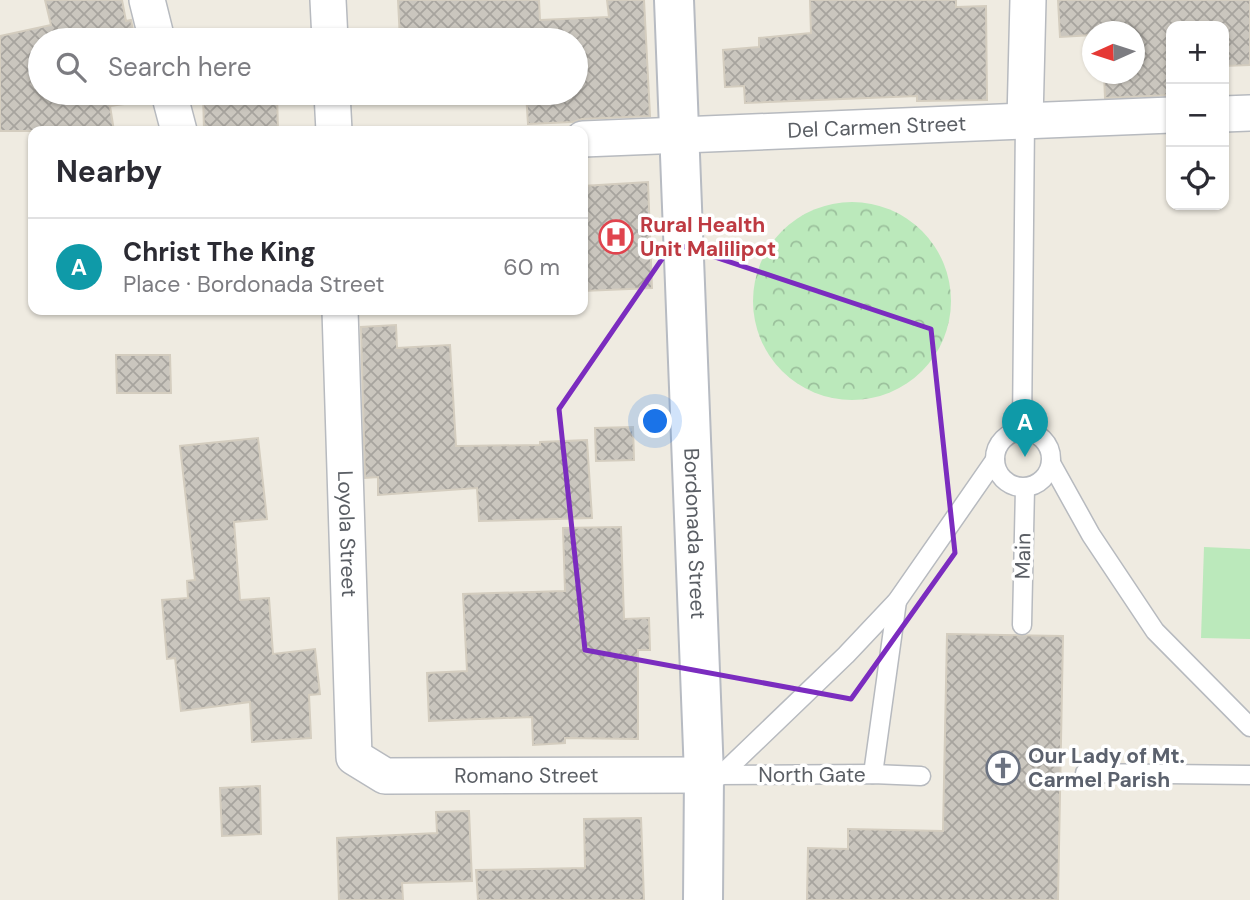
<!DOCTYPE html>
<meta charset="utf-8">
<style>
:root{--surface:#fff;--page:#f2f2f3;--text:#2b2b33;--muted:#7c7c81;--line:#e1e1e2;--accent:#b45309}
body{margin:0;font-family:"DM Sans",sans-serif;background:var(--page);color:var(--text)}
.controls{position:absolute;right:21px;top:21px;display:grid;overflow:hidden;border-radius:14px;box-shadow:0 2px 5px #0004}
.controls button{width:63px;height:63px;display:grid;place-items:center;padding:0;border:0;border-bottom:2px solid var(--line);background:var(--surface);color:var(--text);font:35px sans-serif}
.compass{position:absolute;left:1082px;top:21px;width:63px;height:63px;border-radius:50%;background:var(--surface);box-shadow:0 2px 5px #0004;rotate:267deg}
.you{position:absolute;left:656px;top:422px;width:24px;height:24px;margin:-18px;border:5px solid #fff;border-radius:50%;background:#1a73e8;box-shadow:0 0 0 10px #1a73e833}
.badge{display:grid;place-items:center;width:46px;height:46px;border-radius:50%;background:var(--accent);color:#fff;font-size:23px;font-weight:700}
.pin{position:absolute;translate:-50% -58px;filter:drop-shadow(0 2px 4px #0008)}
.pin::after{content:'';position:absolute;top:37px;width:24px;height:21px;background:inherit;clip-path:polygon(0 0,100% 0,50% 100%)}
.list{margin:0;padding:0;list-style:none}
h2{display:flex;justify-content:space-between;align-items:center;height:91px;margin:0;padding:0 28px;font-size:30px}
h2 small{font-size:23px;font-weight:400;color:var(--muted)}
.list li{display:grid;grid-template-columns:46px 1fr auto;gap:21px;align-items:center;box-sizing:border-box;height:98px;padding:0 28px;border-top:2px solid var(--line)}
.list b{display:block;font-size:26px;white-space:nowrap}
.list p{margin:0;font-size:23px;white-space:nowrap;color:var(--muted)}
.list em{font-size:23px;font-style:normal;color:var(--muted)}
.icon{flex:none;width:38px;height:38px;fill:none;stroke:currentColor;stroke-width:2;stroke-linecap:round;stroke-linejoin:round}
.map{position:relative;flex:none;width:1250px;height:900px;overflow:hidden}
.search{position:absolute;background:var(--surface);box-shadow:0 2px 5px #0004;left:28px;top:28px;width:560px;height:77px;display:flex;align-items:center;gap:18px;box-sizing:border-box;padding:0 24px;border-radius:38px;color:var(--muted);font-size:26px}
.panel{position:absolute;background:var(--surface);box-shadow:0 2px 5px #0004;left:28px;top:126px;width:560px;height:189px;border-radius:14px}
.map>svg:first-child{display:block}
.grass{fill:#bbe9bb}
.park{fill:url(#park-crowns)}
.building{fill:url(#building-cross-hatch);stroke:#d4cdbf;stroke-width:2}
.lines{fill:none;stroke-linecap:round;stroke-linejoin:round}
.lane-casing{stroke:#b7babf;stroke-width:21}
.street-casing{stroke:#b7babf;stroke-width:38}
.secondary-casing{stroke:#b7bbc2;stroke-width:42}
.lane{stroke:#fff;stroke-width:18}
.street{stroke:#fff;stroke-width:35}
.secondary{stroke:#fff;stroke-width:38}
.marked{fill:none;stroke:#7b2cbf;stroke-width:5;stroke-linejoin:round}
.labels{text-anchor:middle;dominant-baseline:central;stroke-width:7;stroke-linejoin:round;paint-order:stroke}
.street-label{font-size:21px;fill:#5a5e64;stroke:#fff}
.health-label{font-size:21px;font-weight:bold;fill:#be3a42;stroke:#fff;text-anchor:start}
.worship-label{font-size:21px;font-weight:bold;fill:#5b616d;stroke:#fff;text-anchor:start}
</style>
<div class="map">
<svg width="1250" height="900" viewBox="0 0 1250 900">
<defs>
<pattern id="park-crowns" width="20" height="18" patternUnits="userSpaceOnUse" patternTransform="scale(1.75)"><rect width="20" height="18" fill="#bbe9bb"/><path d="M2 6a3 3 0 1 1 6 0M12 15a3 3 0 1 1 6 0" fill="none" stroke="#9bc09c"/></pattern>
<pattern id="building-cross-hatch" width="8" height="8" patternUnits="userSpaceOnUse" patternTransform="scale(1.75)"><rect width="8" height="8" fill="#cac6be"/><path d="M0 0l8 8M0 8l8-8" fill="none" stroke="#a7a49e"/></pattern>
</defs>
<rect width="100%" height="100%" fill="#efebe1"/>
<path class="grass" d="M 1204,547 L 1250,549 L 1250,639 L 1201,638 Z"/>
<circle class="park" cx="852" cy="301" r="99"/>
<g class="building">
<path d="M 45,0 L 122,0 L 126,21 L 131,20 L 135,40 L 40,40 L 40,93 L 144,93 L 146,101 L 110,106 L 114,131 L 0,131 L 0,36 L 51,25 Z"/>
<path d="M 398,0 L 539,0 L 540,20 L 609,17 L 607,0 L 644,0 L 650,116 L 582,119 L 573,122 L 528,124 L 526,93 L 576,93 L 576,40 L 400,40 Z"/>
<path d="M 810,0 L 956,0 L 956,7 L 986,6 L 987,100 L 917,101 L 917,96 L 745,103 L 744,86 L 725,87 L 723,50 L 759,47 L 759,38 L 811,33 Z"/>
<path d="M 1058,0 L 1250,0 L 1250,65 L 1224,66 L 1224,26 L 1171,26 L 1171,95 L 1105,98 L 1104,74 L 1135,74 L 1135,32 L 1093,32 L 1093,35 L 1060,37 Z"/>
<path d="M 276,34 L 276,40 L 204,40 L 204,36 Z"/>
<path d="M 203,93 L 277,93 L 278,131 L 204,131 Z"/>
<path d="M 648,182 L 652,288 L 583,291 L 583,186 Z"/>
<path d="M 396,325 L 397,348 L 450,345 L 456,446 L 540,445 L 540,442 L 587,440 L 592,518 L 479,521 L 477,488 L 378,495 L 378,477 L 365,478 L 361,327 Z"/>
<path d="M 116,355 L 170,355 L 171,393 L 117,393 Z"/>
<path d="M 633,427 L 634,460 L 596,461 L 595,428 Z"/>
<path d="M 258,438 L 267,519 L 234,522 L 240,600 L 269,598 L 273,654 L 315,649 L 320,694 L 309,695 L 311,738 L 252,742 L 250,702 L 181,711 L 175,658 L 167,659 L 162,600 L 188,598 L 187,581 L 195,580 L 180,446 Z"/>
<path d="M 621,527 L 624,619 L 649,618 L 650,650 L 638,650 L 638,739 L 565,738 L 565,743 L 533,745 L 532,717 L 429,721 L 427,673 L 467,671 L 463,594 L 565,591 L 563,528 Z"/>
<path d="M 947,634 L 1063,636 L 1058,900 L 807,900 L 808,848 L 848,849 L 848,829 L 943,831 Z"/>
<path d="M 260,786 L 261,834 L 222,836 L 220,788 Z"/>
<path d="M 469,811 L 472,881 L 402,883 L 403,900 L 339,900 L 337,838 L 437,833 L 436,812 Z"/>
<path d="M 641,818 L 644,900 L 478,900 L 476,870 L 585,868 L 584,819 Z"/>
</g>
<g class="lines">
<defs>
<g id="lane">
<path d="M 1022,429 L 1025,120"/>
<circle cx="1023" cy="459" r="28"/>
<path d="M 1051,463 L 1091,535 L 1155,631 L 1250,727"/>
<path d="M 1022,625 L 1025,488"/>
<path d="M 1085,773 L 1250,775"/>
<path d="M 873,774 L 897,601"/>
<path d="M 714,775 L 873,774 L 921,776"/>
<path d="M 720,776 L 846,655 L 897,601 L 995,460"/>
</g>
<g id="street">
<path d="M 147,0 L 157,40"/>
<path d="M 328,0 L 330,40"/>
<path d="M 169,93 L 179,131"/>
<path d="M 332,93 L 334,131"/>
<path d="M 1224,114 L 1250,113"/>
<path d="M 1025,120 L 1028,0"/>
<path id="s1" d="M 583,139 L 1171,115"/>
<path id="s2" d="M 340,310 L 354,757 L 385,776 L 704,775"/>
</g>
<g id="secondary">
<path id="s3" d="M 674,0 L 704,775 L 703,900"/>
</g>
</defs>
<use href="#lane" class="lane-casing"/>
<use href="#street" class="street-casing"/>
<use href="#secondary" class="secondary-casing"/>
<use href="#lane" class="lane"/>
<use href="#street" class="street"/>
<use href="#secondary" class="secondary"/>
</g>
<path class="marked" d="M 673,243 L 931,329 L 955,553 L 851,699 L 585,650 L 559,409 Z"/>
<defs>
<symbol id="hospital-ring" viewBox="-11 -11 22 22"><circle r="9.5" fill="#fff" stroke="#e0444e" stroke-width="1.5"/><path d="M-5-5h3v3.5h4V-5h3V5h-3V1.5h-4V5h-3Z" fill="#e0444e"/></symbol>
<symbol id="church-ring" viewBox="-11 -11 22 22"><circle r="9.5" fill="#fff" stroke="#6b7280" stroke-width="1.5"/><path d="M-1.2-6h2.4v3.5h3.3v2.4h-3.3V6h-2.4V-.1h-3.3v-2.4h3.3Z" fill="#6b7280"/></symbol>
</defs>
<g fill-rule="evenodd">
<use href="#hospital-ring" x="597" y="218" width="38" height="38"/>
<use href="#church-ring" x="984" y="749" width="38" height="38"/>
</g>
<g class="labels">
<g class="street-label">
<text stroke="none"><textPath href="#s1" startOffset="294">Del Carmen Street</textPath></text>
<text stroke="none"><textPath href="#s2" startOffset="224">Loyola Street</textPath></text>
<text stroke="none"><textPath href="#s3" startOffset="534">Bordonada Street</textPath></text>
<text transform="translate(1023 556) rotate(-89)">Main</text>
<text x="812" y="775">North Gate</text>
<text stroke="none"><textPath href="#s2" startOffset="625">Romano Street</textPath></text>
</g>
<g class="health-label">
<text x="640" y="225">Rural Health<tspan x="640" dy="24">Unit Malilipot</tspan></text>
</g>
<g class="worship-label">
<text x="1028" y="756">Our Lady of Mt.<tspan x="1028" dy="24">Carmel Parish</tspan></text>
</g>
</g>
</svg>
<div class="controls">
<button>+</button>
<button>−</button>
<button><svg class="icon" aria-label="locate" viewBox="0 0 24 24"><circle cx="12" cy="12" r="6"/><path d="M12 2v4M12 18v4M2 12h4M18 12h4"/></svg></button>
</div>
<svg class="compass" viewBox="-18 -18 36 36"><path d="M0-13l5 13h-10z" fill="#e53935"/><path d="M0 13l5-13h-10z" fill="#7c7c81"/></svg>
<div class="you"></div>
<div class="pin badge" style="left:1025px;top:457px;background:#0f9aa8">A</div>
<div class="search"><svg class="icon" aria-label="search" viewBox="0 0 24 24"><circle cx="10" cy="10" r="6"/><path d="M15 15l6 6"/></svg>Search here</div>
<section class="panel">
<h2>Nearby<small></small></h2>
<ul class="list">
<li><span class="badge" style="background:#0f9aa8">A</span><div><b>Christ The King</b><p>Place · Bordonada Street</p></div><em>60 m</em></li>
</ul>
</section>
</div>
